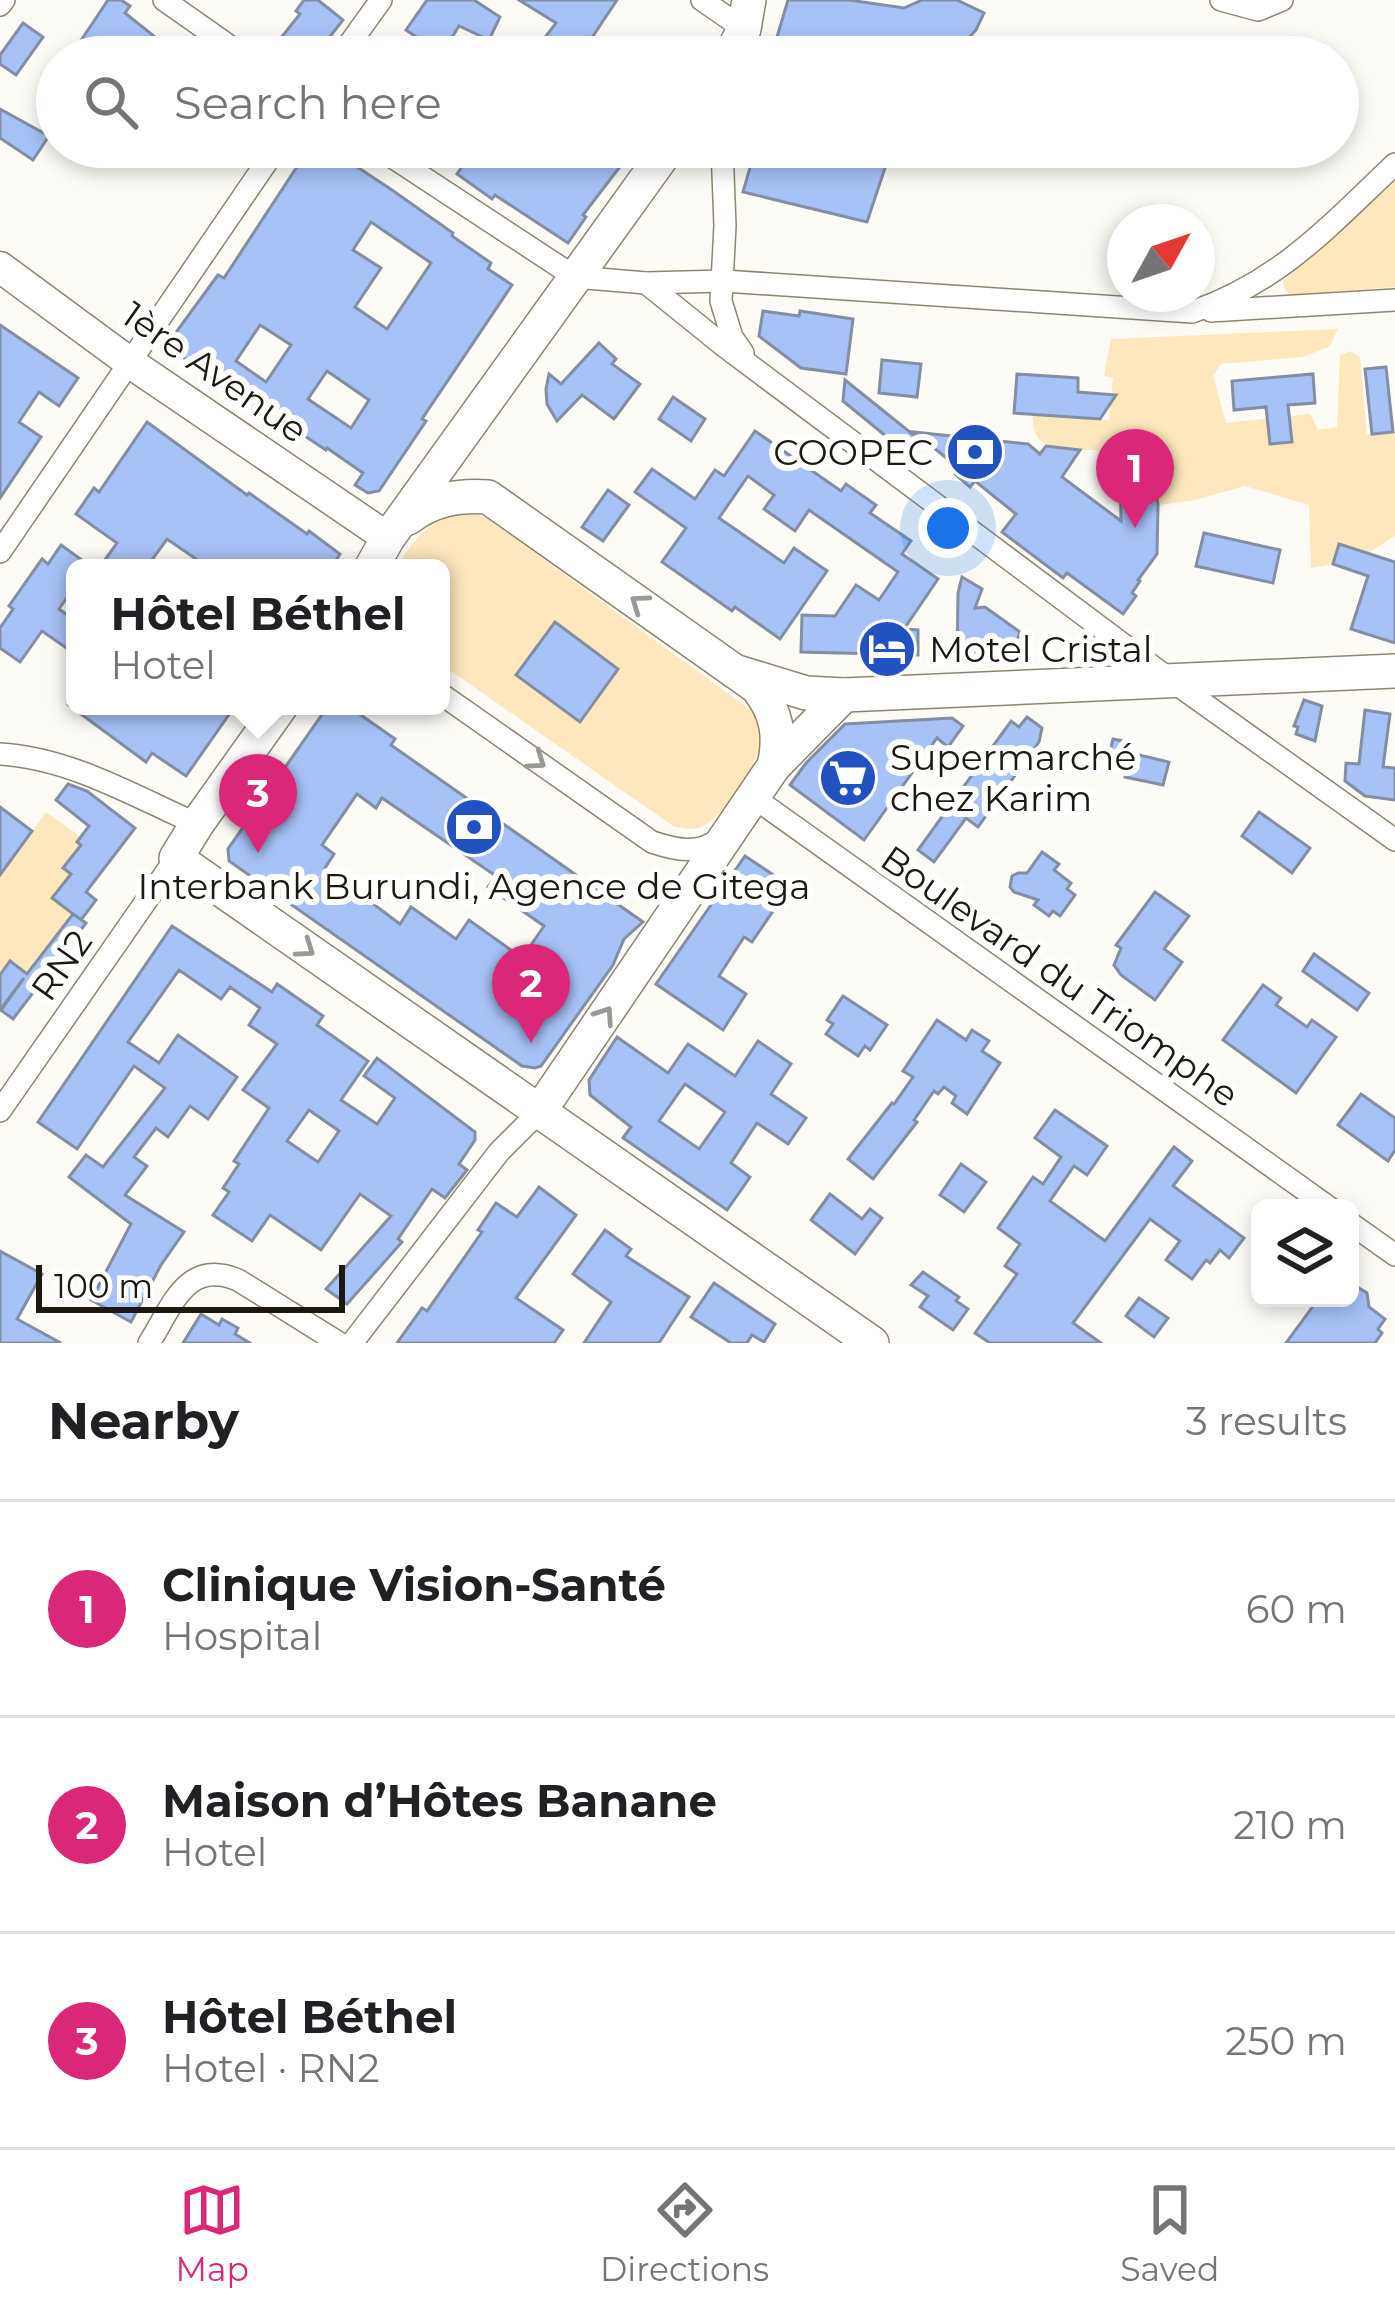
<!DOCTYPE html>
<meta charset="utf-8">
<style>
:root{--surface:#fff;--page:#f6f6f6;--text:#202124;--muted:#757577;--line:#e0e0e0;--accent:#db2777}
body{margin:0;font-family:Montserrat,sans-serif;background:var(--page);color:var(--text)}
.controls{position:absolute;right:36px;bottom:36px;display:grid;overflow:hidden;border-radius:18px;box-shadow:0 6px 18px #0003}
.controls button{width:108px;height:108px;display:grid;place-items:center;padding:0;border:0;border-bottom:3px solid var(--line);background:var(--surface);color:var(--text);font:60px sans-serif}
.compass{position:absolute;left:1107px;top:204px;width:108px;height:108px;border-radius:50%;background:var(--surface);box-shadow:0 6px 18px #0003;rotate:50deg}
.scale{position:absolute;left:36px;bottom:30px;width:309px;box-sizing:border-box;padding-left:12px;border:6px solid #1d1910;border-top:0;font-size:33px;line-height:42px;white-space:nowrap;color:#1d1910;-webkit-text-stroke:9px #fff;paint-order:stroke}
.you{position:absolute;left:948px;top:528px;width:42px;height:42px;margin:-30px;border:9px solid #fff;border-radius:50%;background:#1a73e8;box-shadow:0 0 0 18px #1a73e833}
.badge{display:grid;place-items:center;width:78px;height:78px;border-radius:50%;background:var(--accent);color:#fff;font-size:39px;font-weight:700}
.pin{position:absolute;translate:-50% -99px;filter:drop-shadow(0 3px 6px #0008)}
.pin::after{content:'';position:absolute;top:63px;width:42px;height:36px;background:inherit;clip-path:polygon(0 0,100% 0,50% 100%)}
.popup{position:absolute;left:66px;top:559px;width:384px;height:156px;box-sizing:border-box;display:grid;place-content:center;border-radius:18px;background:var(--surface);filter:drop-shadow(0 3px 9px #0005);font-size:39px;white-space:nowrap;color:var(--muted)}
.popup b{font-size:45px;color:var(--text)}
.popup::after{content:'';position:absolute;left:50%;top:100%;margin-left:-24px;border:24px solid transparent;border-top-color:var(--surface)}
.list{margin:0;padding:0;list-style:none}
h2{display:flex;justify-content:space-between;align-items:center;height:156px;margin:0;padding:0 48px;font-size:51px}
h2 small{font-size:39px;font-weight:400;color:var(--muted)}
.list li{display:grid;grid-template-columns:78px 1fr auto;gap:36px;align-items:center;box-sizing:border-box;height:216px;padding:0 48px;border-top:3px solid var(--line)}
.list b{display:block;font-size:45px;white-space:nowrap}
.list p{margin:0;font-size:39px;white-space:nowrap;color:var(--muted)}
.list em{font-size:39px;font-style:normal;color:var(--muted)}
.icon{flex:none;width:66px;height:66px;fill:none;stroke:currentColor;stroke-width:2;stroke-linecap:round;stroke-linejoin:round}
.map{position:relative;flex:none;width:1395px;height:1343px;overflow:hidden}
.search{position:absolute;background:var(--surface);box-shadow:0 6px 18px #0003;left:36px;right:36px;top:36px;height:132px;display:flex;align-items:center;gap:30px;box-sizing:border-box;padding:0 42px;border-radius:66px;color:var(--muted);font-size:45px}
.sheet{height:804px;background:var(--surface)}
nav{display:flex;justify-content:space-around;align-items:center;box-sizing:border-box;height:168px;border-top:3px solid var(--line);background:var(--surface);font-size:33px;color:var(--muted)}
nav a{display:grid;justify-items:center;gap:6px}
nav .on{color:var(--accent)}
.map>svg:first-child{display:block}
.green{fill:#fce8bc}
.building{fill:#a7c2f7;stroke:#838ea3;stroke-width:3;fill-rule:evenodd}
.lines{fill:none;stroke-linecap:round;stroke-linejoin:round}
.minor-casing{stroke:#8f856f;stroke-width:24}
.secondary-casing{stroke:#8f856f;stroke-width:33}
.primary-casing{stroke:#8f856f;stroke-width:36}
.minor{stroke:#fff;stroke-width:21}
.secondary{stroke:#fff;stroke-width:30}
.primary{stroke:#fff;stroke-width:33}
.oneway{stroke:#999893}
.labels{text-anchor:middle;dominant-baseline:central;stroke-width:12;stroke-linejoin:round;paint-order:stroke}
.street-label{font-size:36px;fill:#1d1910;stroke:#fff}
.poi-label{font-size:36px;fill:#1d1910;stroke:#fff;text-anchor:start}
</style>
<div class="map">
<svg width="1395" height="1343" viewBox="0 0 1395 1343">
<rect width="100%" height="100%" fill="#fdfbf6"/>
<g class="green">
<path d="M 1395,179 L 1395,287 L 1291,295 L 1285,290 L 1283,281 Z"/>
<path d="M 1338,329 L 1329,347 L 1302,357 L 1221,364 L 1213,376 L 1226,423 L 1310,414 L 1318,430 L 1337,427 L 1340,356 L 1350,351 L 1360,357 L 1367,434 L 1395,432 L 1395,536 L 1368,553 L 1340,544 L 1333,564 L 1311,568 L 1309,505 L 1245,486 L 1191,501 L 1158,505 L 1155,451 C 1132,450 1055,454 1041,441 C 1033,434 1034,425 1032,415 L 1109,420 L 1113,378 L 1104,376 L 1111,339 Z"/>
<path d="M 452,513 L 474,513 L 488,519 L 748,708 C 754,715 760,724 761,733 C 765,757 723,818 701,827 C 692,831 682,828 673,826 L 441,664 L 441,568 L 396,568 C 413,541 423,527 452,513 Z"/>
<path d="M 46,812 L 81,837 L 77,841 L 81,845 L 63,868 L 70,873 L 53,898 L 73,914 L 27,974 L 0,980 L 0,875 Z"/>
</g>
<g class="building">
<path d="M 108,0 L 121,0 L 130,6 L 125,13 L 180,57 L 70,57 Z"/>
<path d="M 304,0 L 318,0 L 343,20 L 314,57 L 293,57 L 276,44 L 300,14 L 296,11 Z"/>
<path d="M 427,0 L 474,0 L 500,17 L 489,40 L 459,26 L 442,54 L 406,30 Z"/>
<path d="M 519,0 L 617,0 L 579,57 L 549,57 L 537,48 L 556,23 Z"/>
<path d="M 788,0 L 849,0 L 904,8 L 922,0 L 957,0 L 984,13 L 976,30 L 951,57 L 771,57 Z"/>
<path d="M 23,23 L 43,37 L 16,75 L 0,64 L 0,55 Z"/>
<path d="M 0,109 L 49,136 L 33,160 L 0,138 Z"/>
<path d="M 310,147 L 327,147 L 392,190 L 453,233 L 452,236 L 491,263 L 488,269 L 512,285 L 422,419 L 426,421 L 379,491 L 368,493 L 355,485 L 363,473 L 327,448 L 326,450 L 288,425 L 286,428 L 252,405 L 258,396 L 226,375 L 221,383 L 166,346 L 218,275 L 224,278 ZM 371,222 L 431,263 L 387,329 L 355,307 L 381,268 L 353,250 ZM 260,325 L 291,345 L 266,382 L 236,361 ZM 327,371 L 369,400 L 351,428 L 308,399 Z"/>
<path d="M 476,147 L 515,147 L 532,159 L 540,147 L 635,147 L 583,215 L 586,217 L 568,243 L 495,195 L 492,199 L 457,174 Z"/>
<path d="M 756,147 L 892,147 L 867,222 L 743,192 Z"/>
<path d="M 763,311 L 799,316 L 800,311 L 853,319 L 846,374 L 801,368 L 759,336 Z"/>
<path d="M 0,325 L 78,378 L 59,406 L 39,392 L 19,422 L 41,437 L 0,498 Z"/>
<path d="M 599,343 L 616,359 L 612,364 L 640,384 L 614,419 L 582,395 L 557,421 L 547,404 L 546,389 L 549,374 L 561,384 Z"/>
<path d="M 882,360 L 921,364 L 917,397 L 879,393 Z"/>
<path d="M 1386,367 L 1393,432 L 1372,434 L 1365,369 Z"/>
<path d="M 1017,374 L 1078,378 L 1078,392 L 1116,395 L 1100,419 L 1014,413 Z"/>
<path d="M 1313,374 L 1315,403 L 1288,405 L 1292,442 L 1270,444 L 1266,407 L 1234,410 L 1232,381 Z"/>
<path d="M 845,380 L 916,437 L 904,451 L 843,401 Z"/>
<path d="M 673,397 L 705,419 L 691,441 L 659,419 Z"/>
<path d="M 147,422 L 247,495 L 249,493 L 307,534 L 309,531 L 340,554 L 331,568 L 190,568 L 196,559 L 167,539 L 146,568 L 99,568 L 117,543 L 76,514 L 94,488 L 99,492 Z"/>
<path d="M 755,431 L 841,491 L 846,484 L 876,505 L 870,513 L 911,541 L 902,554 L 938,579 L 904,629 L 918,630 L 918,655 L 801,652 L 802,615 L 835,616 L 856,585 L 879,600 L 898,572 L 809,510 L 795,531 L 764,509 L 774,495 L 748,476 L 719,518 L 784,563 L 794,548 L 827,571 L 780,639 L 735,607 L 732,611 L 662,562 L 686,528 L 635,492 L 652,469 L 695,499 L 715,470 L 724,476 Z"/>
<path d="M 914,432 L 1028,444 L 1040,454 L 1046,446 L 1080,450 L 1062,477 L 1121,521 L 1120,449 L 1151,451 L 1158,505 L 1157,554 L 1138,580 L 1140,581 L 1132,593 L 1136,596 L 1123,614 L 1067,573 L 1063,578 L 1002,532 L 1016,514 L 975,481 L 970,487 L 955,474 L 959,468 Z"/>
<path d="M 608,490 L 629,505 L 603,541 L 582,527 Z"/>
<path d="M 1204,533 L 1280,550 L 1273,583 L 1196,566 Z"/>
<path d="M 1339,544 L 1395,562 L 1395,643 L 1351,629 L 1368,576 L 1333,564 Z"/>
<path d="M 61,545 L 93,568 L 75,568 L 75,586 L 59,609 L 75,620 L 75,654 L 42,631 L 20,662 L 0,648 L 0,628 L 13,609 L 9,606 L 42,559 L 48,564 Z"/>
<path d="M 962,577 L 982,589 L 975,608 L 985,607 L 1020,632 L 1013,654 L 957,656 L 958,593 Z"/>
<path d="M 555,622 L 618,669 L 580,722 L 516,675 Z"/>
<path d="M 1304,700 L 1322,706 L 1315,741 L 1296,734 L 1298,727 L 1294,726 Z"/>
<path d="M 70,706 L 235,706 L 186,776 L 152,753 L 146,762 Z"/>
<path d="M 328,706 L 348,706 L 395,739 L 391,745 L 643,922 L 624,939 L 613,965 L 541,1066 L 535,1068 L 522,1066 L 229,861 L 228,849 ZM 357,794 L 376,808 L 382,798 L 496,876 L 488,887 L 544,926 L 522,958 L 469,920 L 456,939 L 411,907 L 400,924 L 325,868 L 334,854 L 322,845 Z"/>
<path d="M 1365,710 L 1390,714 L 1383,767 L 1395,768 L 1395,800 L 1365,796 L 1345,781 L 1346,763 L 1359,764 Z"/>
<path d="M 1027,717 L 1042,728 L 1039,742 L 978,827 L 966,818 L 934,862 L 918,850 L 1011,721 L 1019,727 Z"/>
<path d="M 952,718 L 963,726 L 948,747 L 937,738 L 864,840 L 790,785 L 806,763 L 845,724 Z"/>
<path d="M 1113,739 L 1133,743 L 1131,753 L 1169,762 L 1163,785 L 1125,777 L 1128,765 L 1108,760 Z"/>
<path d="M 68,784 L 87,791 L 135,828 L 86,892 L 96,900 L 81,920 L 52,898 L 71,874 L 63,868 L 81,845 L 77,842 L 89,826 L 56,800 Z"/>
<path d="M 0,807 L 32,831 L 0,875 Z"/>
<path d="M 1259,812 L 1310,848 L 1292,873 L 1242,836 Z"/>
<path d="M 1042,852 L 1059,864 L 1054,870 L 1071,883 L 1067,889 L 1075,895 L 1060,916 L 1053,911 L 1049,916 L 1034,905 L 1038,900 L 1014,892 L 1010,887 L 1012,876 L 1018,873 L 1027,873 Z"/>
<path d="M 745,856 L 790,886 L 752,942 L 744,937 L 719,976 L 746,994 L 723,1030 L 656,984 Z"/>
<path d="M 1155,892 L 1189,916 L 1164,949 L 1182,962 L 1155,1000 L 1121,975 L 1114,965 L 1121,948 L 1116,945 Z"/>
<path d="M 73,914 L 86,923 L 13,1019 L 1,1010 L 24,978 L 0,1010 L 0,975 L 10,961 L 27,974 Z"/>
<path d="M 172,926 L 272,992 L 277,984 L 323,1016 L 317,1025 L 368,1061 L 341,1100 L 377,1124 L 395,1098 L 364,1076 L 377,1058 L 475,1132 L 475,1140 L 459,1164 L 467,1170 L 445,1198 L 432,1189 L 398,1239 L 402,1242 L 347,1304 L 326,1289 L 391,1216 L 360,1194 L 321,1250 L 270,1215 L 252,1241 L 213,1215 L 229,1192 L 223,1188 L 239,1164 L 234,1161 L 269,1108 L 243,1090 L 277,1044 L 249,1025 L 260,1008 L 230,987 L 221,999 L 179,970 L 128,1042 L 159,1063 L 178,1035 L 237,1077 L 208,1119 L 190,1106 L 168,1137 L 156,1128 L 134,1157 L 147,1166 L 125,1195 L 184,1232 L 161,1265 L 131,1322 L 91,1300 L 131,1224 L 69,1177 L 86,1155 L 103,1167 L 165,1088 L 134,1066 L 77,1149 L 38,1122 ZM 309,1110 L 339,1131 L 318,1162 L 287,1141 Z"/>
<path d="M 1314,954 L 1369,993 L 1357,1010 L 1303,971 Z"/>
<path d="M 1263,985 L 1281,998 L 1276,1005 L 1307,1027 L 1312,1020 L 1336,1037 L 1296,1093 L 1223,1040 Z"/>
<path d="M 843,996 L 887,1025 L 870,1050 L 865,1046 L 858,1056 L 826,1034 L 833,1024 L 827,1020 Z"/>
<path d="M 937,1020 L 966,1040 L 972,1030 L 989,1041 L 982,1051 L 1000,1063 L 967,1114 L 952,1103 L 956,1096 L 944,1087 L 938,1094 L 934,1091 L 914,1120 L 917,1122 L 873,1179 L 848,1159 L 892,1103 L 894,1104 L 913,1077 L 903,1071 Z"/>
<path d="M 617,1037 L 668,1073 L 688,1044 L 735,1076 L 758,1041 L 791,1064 L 771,1094 L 806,1118 L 788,1144 L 757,1123 L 731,1163 L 750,1177 L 727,1210 L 623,1138 L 631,1127 L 590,1095 L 589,1080 ZM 685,1084 L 725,1112 L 699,1149 L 659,1121 Z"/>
<path d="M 1361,1094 L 1395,1118 L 1395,1150 L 1388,1161 L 1338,1125 Z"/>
<path d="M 1055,1110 L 1107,1146 L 1087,1175 L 1074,1166 L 1050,1201 L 1105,1241 L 1174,1147 L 1192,1161 L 1173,1186 L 1244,1238 L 1229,1258 L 1220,1250 L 1210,1263 L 1206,1260 L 1192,1279 L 1166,1260 L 1180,1241 L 1150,1219 L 1073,1323 L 1101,1343 L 990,1343 L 975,1333 L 1017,1274 L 1005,1266 L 1020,1244 L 998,1228 L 1033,1177 L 1043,1184 L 1061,1157 L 1035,1138 Z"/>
<path d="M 961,1164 L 986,1182 L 964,1212 L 940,1195 Z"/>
<path d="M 539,1187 L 576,1215 L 516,1298 L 563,1330 L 554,1343 L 397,1343 L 422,1308 L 427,1311 L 482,1232 L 478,1230 L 496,1203 L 517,1217 Z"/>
<path d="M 830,1194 L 862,1219 L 870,1209 L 882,1218 L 855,1254 L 811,1220 Z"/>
<path d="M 605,1230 L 631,1249 L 626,1256 L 689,1297 L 659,1343 L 584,1343 L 611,1302 L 573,1274 Z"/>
<path d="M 0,1251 L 42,1274 L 17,1319 L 61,1343 L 0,1343 Z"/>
<path d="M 923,1272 L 959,1297 L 956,1301 L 968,1309 L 953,1330 L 920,1307 L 928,1296 L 911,1285 Z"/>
<path d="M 714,1283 L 775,1324 L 764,1342 L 752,1335 L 747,1343 L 731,1343 L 691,1317 Z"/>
<path d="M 1359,1288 L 1367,1293 L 1369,1307 L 1385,1319 L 1378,1329 L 1382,1333 L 1375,1343 L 1286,1343 L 1319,1298 L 1350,1298 L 1350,1292 Z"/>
<path d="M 1139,1298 L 1168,1318 L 1154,1337 L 1126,1316 Z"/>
<path d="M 201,1314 L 219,1325 L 222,1319 L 238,1328 L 235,1334 L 250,1343 L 183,1343 Z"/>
</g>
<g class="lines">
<defs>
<g id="minor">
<path d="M 164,0 L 245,57"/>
<path d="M 702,0 L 744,29"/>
<path d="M 1221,0 L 1258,10 L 1282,0"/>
<path d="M 0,5 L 4,0"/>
<path d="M 340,57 L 381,0"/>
<path d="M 377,147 L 575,277 L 646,283 L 724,346 L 1172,681 L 1395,840"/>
<path d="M 722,147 L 725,226 L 721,301 L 732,337 L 743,353"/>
<path d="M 646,283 L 724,281 L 1192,312 C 1281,281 1329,226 1395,164"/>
<path d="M 1211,311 L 1395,300"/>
<path d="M 0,552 L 277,147"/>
<path d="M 441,694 L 652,842 C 676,850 698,855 719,839"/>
<path d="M 0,754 C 70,758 134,796 197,824"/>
<path d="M 753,797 L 1330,1208"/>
<path d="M 0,1111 L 176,858"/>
<path d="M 1350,1223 L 1395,1255"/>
<path d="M 149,1343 C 172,1307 186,1258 238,1280 L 339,1343"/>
<path d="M 352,1343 L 499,1152 L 539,1112"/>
</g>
<path id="secondary" d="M 0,267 L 129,362 L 388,538"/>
<g id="primary">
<path d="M 730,57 L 744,29 L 749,0"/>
<path d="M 408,518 C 433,499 458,495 488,497 L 757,687 C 777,713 781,735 774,766"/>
<path d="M 371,568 L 388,538 L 669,147"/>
<path d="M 734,671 L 806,693 L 844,695 L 1395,671"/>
<path d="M 281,706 L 197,824 L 176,858 L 872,1343"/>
<path d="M 539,1112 L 774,766 L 844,695"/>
</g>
</defs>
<use href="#minor" class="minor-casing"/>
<use href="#secondary" class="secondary-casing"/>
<use href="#primary" class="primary-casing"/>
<use href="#minor" class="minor"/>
<use href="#secondary" class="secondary"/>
<use href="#primary" class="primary"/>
</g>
<defs><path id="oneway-chevron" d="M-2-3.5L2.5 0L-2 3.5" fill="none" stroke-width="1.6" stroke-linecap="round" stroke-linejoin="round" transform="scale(3)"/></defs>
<g class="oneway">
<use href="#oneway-chevron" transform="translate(639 603) rotate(-145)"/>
<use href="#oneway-chevron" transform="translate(537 761) rotate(35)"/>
<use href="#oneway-chevron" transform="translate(306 949) rotate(35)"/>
<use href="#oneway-chevron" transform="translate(605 1015) rotate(-56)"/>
</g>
<defs>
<symbol id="bank-disc" viewBox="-11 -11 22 22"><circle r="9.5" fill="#2252c0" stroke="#fff"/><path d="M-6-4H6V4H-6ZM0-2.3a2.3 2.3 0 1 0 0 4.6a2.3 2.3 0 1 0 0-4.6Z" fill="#fff"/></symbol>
<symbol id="hotel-disc" viewBox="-11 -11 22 22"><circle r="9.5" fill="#2252c0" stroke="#fff"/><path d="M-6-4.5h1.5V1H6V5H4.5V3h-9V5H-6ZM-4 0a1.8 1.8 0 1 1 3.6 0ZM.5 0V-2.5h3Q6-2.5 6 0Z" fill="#fff"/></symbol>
<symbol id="supermarket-disc" viewBox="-11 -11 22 22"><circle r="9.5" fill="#2252c0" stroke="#fff"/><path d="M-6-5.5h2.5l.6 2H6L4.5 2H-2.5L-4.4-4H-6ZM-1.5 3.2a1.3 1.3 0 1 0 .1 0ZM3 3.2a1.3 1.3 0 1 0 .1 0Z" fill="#fff"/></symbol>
</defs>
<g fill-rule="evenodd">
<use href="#bank-disc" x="942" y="419" width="66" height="66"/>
<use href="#hotel-disc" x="854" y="616" width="66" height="66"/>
<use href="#supermarket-disc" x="815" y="745" width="66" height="66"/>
<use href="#bank-disc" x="441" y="794" width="66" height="66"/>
</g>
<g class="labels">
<g class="street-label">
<text transform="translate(215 372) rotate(35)">1ère Avenue</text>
<text transform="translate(61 965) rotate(-55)">RN2</text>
<text transform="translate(1060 976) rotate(35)">Boulevard du Triomphe</text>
</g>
<g class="poi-label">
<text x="933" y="452" text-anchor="end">COOPEC</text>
<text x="929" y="649">Motel Cristal</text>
<text x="890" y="757">Supermarché<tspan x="890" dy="41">chez Karim</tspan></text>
<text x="474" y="886" text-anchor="middle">Interbank Burundi, Agence de Gitega</text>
</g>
</g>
</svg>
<div class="controls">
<button><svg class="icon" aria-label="layers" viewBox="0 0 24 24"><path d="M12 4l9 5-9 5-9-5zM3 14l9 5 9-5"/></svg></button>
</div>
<svg class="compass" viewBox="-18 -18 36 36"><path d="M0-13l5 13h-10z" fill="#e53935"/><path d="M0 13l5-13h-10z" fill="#757577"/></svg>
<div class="scale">100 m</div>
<div class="you"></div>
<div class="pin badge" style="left:1135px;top:528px">1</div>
<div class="pin badge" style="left:531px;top:1043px">2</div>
<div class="pin badge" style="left:258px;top:853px">3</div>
<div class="popup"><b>Hôtel Béthel</b>Hotel</div>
<div class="search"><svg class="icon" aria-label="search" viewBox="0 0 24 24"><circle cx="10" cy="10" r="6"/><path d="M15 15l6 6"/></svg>Search here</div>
</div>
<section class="sheet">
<h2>Nearby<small>3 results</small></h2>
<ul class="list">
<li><span class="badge">1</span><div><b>Clinique Vision-Santé</b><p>Hospital</p></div><em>60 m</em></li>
<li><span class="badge">2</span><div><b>Maison d’Hôtes Banane</b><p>Hotel</p></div><em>210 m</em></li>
<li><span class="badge">3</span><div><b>Hôtel Béthel</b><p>Hotel · RN2</p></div><em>250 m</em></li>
</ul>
</section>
<nav>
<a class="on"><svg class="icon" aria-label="map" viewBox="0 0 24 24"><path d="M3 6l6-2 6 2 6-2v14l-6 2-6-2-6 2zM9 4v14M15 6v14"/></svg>Map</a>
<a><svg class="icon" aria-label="directions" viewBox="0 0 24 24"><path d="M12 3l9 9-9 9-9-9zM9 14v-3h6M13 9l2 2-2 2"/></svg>Directions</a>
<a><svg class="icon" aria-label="saved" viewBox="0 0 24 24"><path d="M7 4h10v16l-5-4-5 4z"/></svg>Saved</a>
</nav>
